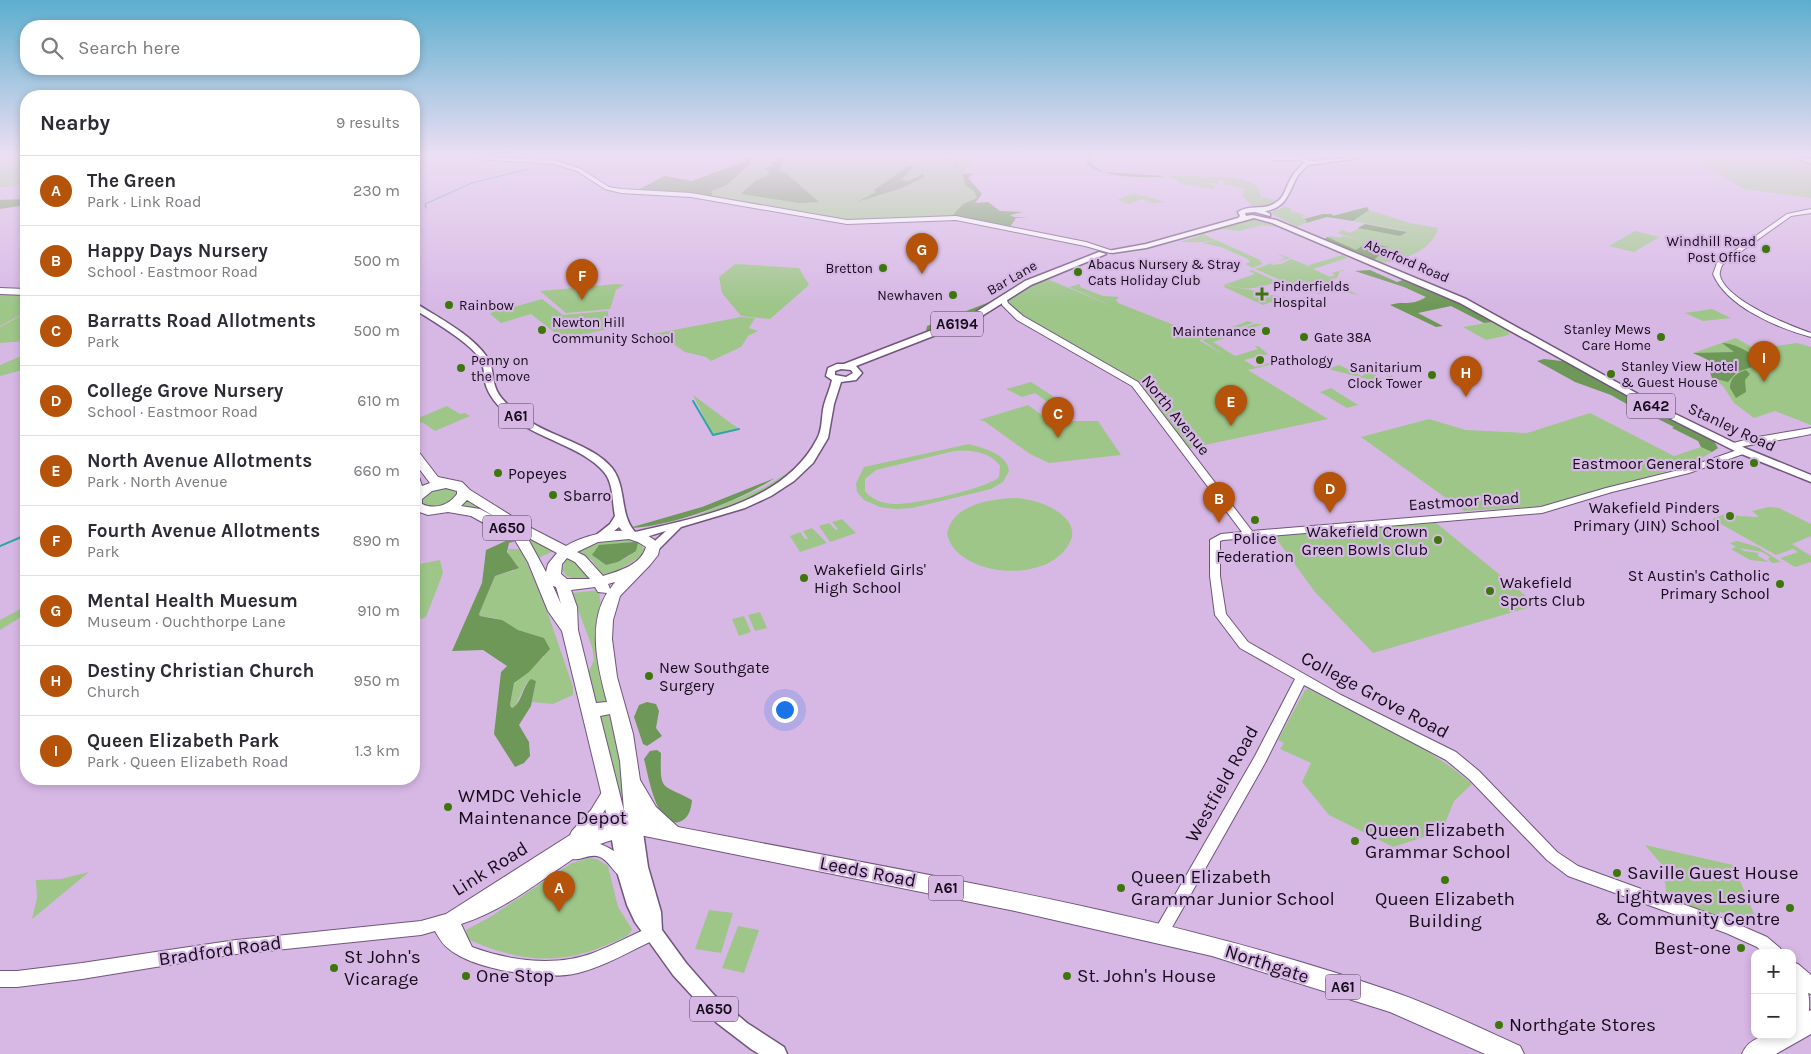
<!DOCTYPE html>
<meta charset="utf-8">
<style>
:root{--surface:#fff;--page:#f7f7f7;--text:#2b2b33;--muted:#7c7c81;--line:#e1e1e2;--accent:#b45309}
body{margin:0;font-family:Karla,sans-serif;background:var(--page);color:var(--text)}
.controls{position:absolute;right:15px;bottom:15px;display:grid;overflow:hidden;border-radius:10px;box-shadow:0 2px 8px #0003}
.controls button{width:45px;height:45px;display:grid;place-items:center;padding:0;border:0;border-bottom:1px solid var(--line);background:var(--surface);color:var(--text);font:25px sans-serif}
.you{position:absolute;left:784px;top:709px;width:18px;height:18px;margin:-12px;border:4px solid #fff;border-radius:50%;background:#1a73e8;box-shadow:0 0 0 8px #1a73e833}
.badge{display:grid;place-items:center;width:32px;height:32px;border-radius:50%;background:var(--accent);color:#fff;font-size:16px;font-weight:700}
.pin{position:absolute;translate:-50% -41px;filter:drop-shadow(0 1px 2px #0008)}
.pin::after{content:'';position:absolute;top:26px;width:18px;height:15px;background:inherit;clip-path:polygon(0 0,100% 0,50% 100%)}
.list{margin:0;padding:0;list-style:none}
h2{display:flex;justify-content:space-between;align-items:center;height:65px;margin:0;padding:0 20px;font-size:21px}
h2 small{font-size:16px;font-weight:400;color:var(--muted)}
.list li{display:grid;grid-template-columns:32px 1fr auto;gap:15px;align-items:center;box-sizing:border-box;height:70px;padding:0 20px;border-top:1px solid var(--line)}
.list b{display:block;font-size:19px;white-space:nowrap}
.list p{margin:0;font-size:16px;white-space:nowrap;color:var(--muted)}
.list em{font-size:16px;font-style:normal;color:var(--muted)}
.icon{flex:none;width:28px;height:28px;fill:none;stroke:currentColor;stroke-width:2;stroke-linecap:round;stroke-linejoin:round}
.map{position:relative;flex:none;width:1811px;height:1054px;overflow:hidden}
.search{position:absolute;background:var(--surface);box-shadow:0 2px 8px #0003;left:20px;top:20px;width:400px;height:55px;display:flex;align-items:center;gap:12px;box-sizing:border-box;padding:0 18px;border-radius:20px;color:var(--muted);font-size:19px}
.panel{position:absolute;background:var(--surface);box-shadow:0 2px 8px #0003;left:20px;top:90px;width:400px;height:695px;border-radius:20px}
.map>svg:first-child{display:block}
.green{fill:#9ec689;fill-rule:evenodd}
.forest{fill:#6e9858}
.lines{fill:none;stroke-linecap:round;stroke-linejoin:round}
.stream-far1{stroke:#2ca6a6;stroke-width:1}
.stream{stroke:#2ca6a6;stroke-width:2}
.secondary-casing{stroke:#70557d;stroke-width:2}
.primary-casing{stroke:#70557d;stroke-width:3}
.highway-casing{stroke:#70557d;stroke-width:2}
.secondary{fill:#fff;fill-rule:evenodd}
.primary{fill:#fff;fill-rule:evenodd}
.highway{fill:#fff;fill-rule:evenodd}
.poi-dot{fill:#3d770c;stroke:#d7b8e5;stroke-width:2}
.labels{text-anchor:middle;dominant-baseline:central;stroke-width:4.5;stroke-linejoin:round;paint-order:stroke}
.far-poi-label{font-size:14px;fill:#160b1b;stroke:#d7b8e5;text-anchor:start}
.far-street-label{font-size:14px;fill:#160b1b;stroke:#d7b8e5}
.shield{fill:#d7b8e5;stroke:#503f58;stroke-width:1}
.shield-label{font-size:15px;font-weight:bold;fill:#160b1b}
.street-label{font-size:16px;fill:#160b1b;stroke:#d7b8e5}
.poi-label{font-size:16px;fill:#160b1b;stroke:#d7b8e5;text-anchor:start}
.near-street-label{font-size:19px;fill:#160b1b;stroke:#d7b8e5}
.near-poi-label{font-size:19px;fill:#160b1b;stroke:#d7b8e5;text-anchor:start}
</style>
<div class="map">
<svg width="1811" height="1054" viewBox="0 0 1811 1054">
<rect width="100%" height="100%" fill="#d7b8e5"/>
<g class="green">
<path d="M 0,157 L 26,158 L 26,184 L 0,188 Z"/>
<path d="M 732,157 L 979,157 L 962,174 L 966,186 L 974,191 L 977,198 L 963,204 L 951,218 L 847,222 L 691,195 L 664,176 L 692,181 L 748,160 Z"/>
<path d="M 1690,157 L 1789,157 L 1811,162 L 1811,198 L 1744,189 Z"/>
<path d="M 1170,175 L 1234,178 L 1251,182 L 1259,188 L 1261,197 L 1257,204 L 1262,197 L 1280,201 L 1268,207 L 1254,208 L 1242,195 L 1245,189 L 1223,184 L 1224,181 L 1220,180 L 1217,184 L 1208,183 L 1207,184 L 1217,186 L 1212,189 L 1178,183 L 1176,179 L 1170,178 Z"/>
<path d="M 1133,193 L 1165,202 L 1152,203 L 1141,199 L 1130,204 L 1117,200 Z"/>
<path d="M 1284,207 L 1290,208 L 1291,211 L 1294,214 L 1293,211 L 1309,217 L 1301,216 L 1307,222 L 1297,227 L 1270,213 Z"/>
<path d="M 1369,210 L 1410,223 L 1438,228 C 1435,249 1397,265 1378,262 C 1361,259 1341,246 1325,239 L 1330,236 L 1340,238 L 1343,236 L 1361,240 L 1337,233 L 1342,230 L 1350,233 L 1359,228 L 1400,236 L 1406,231 L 1353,221 Z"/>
<path d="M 1251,219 L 1279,227 L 1262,225 L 1239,231 L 1222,229 L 1203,234 L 1215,240 C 1203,243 1192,242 1180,242 L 1199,236 L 1199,231 Z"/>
<path d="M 1635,231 L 1659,237 L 1634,252 L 1609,246 Z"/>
<path d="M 1216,240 L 1260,260 L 1262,264 L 1253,268 L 1245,264 L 1250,262 L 1248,259 L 1221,247 L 1203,243 Z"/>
<path d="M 1275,253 L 1290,258 L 1271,263 L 1272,265 L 1281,264 L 1291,259 L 1311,267 L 1309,265 L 1343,255 L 1347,258 L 1313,269 L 1330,277 L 1335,275 L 1332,273 L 1343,270 L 1344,271 L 1340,271 L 1337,278 L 1331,279 L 1331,283 L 1359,295 L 1334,290 L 1320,294 L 1309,292 L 1255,269 L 1286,258 Z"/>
<path d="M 735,264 L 799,268 L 809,285 L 770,319 L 741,316 L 722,293 L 719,277 Z"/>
<path d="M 1252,270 L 1278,282 C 1259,288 1245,292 1226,284 L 1255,274 L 1249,271 Z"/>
<path d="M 1045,278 L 1119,309 L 1069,287 L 1080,284 L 1080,287 L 1103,296 L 1119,297 L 1116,300 L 1118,303 L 1202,336 L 1217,333 L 1248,321 L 1253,323 L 1199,340 L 1224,355 L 1202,340 L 1255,324 L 1263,324 L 1241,332 L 1242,336 L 1239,337 L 1234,335 L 1213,342 L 1235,356 L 1258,349 L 1255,346 L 1258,346 L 1268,354 L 1244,360 L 1255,367 L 1276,361 L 1273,358 L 1275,358 L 1282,362 L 1248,370 L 1328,419 L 1186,449 L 1136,381 L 1010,308 L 1006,301 Z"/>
<path d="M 617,284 L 624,285 L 616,290 L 610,309 L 566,313 L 540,291 Z"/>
<path d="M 1225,284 C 1239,290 1252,288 1265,294 L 1257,294 L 1266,298 L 1269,295 L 1286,297 L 1263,305 L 1224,287 Z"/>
<path d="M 0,294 L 26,295 L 26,312 L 0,326 Z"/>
<path d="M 542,299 L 563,315 L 608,311 L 608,329 L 563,339 L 531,314 L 501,323 L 490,314 L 496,308 L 514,307 Z"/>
<path d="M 1712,309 L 1731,318 L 1703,321 L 1685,313 Z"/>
<path d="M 26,313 L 26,341 L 0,343 L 0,327 Z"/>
<path d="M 741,317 L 755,318 L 749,328 L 758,331 L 748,336 L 741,347 L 711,361 L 706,357 L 685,352 L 669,341 L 654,343 L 648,335 Z"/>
<path d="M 1492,322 L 1508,331 L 1509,335 L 1486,340 L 1463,327 Z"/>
<path d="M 1736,338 L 1755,349 L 1797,343 L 1811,347 L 1811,425 L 1775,411 L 1754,418 L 1734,403 L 1723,386 L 1712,378 L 1710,372 L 1715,372 C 1716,361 1701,357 1693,353 Z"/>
<path d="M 26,354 L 26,369 L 0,376 L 0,365 Z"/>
<path d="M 1339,365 L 1362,376 L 1368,372 L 1383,379 L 1392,375 L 1393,378 L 1375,381 L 1328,369 Z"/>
<path d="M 1031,382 L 1062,402 L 1046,401 L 1035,393 L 1022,397 L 1006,389 Z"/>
<path d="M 1331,388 L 1358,405 L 1347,408 L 1320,392 Z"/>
<path d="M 693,395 L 732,424 L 738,428 L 716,435 L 711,431 Z"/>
<path d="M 1028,405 L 1050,421 L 1098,421 L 1121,455 L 1049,463 L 1030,454 L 984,421 L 979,420 Z"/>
<path d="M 447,406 L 460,414 L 465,413 L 470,416 L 435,431 L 422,422 L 414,425 L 414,420 Z"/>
<path d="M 1590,413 L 1674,456 L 1701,447 L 1712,452 L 1690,465 L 1542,506 L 1464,511 L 1361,437 L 1429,419 L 1466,430 L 1527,433 Z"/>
<path d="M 969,444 C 984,449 1007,453 1009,471 L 1003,482 L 991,489 L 912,508 L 895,509 L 880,507 L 864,500 L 857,492 L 856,483 L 864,467 ZM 954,451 C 970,450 990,451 1000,466 L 999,477 C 989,488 912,505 896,504 C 884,504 872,500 865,491 L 865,479 L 876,470 Z"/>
<path d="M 790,471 L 792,472 L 754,497 L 681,522 L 765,487 Z"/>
<path d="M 444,488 L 455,490 L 458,496 L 445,507 L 421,507 L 421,497 L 431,490 Z"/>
<path d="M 1015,498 C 1034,498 1076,512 1072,537 C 1056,586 957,579 947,534 C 952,504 991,499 1015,498 Z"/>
<path d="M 466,499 L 556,550 L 536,559 L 527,542 L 455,505 Z"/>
<path d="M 1769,507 L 1779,508 L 1811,524 L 1811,536 L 1792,544 L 1811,556 L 1811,562 L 1795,567 L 1780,558 L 1798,552 L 1793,549 L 1776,555 L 1712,519 L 1730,512 L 1738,516 L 1757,517 L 1758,516 L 1752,511 Z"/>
<path d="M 1430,518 L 1537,605 L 1373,653 L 1315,592 L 1272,533 Z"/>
<path d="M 842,519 L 856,533 L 830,542 L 819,526 L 829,523 L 836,530 L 838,529 L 832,522 Z"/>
<path d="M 812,528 L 827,543 L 800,552 L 790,536 L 800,532 L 805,539 L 808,539 L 803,531 Z"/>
<path d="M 629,538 L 641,544 L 644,549 L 641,556 L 619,570 L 603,576 L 592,560 L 575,552 L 604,541 ZM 632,542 L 631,555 L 618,562 L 606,565 L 593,556 L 598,546 Z"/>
<path d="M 1737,541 L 1758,547 L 1781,562 L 1772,563 L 1768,559 L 1770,557 L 1762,552 L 1739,548 L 1752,555 L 1745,551 L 1758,553 L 1758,556 L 1769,562 L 1750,560 L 1731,549 L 1736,547 L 1730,543 Z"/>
<path d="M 508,549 L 521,549 L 546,608 L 573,687 L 573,695 L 553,704 L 532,702 L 536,681 L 527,682 L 514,708 L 510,705 L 514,684 L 544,657 L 544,638 L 518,630 L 495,618 L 480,616 L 479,614 L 495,576 L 513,571 L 518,565 L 509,556 Z"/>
<path d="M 567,557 L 579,563 L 579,566 L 592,578 C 581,579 567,582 562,569 Z"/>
<path d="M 440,560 L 443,573 L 426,617 L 421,619 L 414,613 L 414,565 Z"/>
<path d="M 599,590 L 610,698 L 606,704 L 593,703 L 589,671 L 594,660 L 592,647 L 572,593 Z"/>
<path d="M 26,606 L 26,614 L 0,630 L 0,620 Z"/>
<path d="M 760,612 L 767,628 L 755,631 L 748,615 Z"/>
<path d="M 744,616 L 751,632 L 739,636 L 732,619 Z"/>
<path d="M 1308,689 C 1364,718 1424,742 1472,784 L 1454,801 L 1442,831 L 1393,847 L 1329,815 L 1302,782 L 1311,763 L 1280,749 L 1284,743 L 1278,740 L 1305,690 Z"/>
<path d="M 596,713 L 609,714 L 621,764 L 626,800 L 620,802 Z"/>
<path d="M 1645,845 L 1733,865 L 1756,918 L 1719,912 L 1722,919 L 1667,899 L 1663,866 Z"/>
<path d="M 589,858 L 597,859 L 608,866 L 618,907 L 632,929 C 630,937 618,940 611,943 C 560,967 517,961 467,939 L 466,930 L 490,917 L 572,863 Z"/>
<path d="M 89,872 L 32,919 L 37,898 L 36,880 L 61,879 Z"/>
<path d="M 709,910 L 733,913 L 721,953 L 695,949 Z"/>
<path d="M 738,926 L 759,930 L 744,973 L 722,968 Z"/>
</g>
<g class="forest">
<path d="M 732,157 L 753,157 L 749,160 L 751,163 L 727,185 L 711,191 L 713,196 L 755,205 L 701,194 L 636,191 L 664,176 L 692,181 L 748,160 Z"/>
<path d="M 777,157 L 784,157 L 779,170 L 786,173 L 819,202 L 799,203 L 741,194 L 755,181 L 770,174 L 765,169 L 772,165 Z"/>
<path d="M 1087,157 L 1092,157 L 1092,164 L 1103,172 L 1165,176 C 1150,179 1094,177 1086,163 Z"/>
<path d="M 907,166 L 914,166 L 901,180 L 908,181 L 924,174 L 924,177 L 902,188 L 857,202 L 876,192 L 874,190 C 885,182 896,175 907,166 Z"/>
<path d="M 974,173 L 968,178 L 982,194 L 975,203 L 988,202 L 1000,211 L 1023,212 L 1010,215 L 1014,217 L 1028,217 L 1016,218 L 1010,227 L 952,216 L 963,204 L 977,198 L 974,191 L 966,186 L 962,174 Z"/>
<path d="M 26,199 L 26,205 L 0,209 L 0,200 Z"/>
<path d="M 1367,207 L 1369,210 L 1353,221 L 1327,217 L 1306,223 L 1307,221 L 1304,219 L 1323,214 L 1333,214 L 1332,216 Z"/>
<path d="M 1365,224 L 1407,232 L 1400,236 L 1358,228 Z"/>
<path d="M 1327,237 L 1356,250 L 1368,242 L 1388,247 L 1374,260 L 1325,239 Z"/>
<path d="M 1359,258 L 1475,310 L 1492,322 L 1484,323 L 1451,306 L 1418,313 L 1443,326 L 1436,327 L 1390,305 C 1405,300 1410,307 1426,297 L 1404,287 L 1355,271 L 1370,270 L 1397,282 L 1403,280 L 1354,259 Z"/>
<path d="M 1000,298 L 970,315 L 926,331 L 927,326 Z"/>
<path d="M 1722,343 C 1735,343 1755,354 1761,364 L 1737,372 L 1728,382 L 1712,378 L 1710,372 L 1715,372 C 1716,361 1701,357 1693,353 L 1734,352 Z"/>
<path d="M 1544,359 L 1570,362 L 1639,402 L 1714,441 L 1718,448 L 1712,452 L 1701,447 L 1698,441 L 1672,428 L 1674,427 L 1654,417 L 1651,418 L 1611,395 L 1575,382 L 1537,361 Z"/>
<path d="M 1746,370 L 1750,374 L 1745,380 L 1746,392 L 1736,398 L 1730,388 C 1730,378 1736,373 1746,370 Z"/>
<path d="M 775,478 C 739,501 672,527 629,528 L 702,507 Z"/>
<path d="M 480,517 L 516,541 L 509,543 L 507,552 L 519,568 L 495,576 L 479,614 L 480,616 L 502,620 L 518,630 L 544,638 L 550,649 L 529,672 L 514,683 L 510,705 L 512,708 C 522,703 522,687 531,679 L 536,681 L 531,706 L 519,725 L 529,742 L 530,756 L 524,763 L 515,767 L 494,734 L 501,672 L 507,666 L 483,650 L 452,651 L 482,583 L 486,550 L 510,539 L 476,520 Z"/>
<path d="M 634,542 L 638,543 L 636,551 L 618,562 L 606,565 L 592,555 L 599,545 Z"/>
<path d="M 647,702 L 656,704 L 659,711 L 656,728 L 662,736 L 647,746 L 643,744 L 634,717 L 639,705 Z"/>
<path d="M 657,750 L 661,753 C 660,793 661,783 692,800 C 691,809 689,819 679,822 C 656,829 648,773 644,759 L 650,751 Z"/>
</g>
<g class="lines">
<g class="stream-far1">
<path d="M 732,157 L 749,160"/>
<path d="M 940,157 L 955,163 L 957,168"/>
<path d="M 426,208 L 425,204 L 472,183 L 528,169"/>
</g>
<g class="stream">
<path d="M 693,401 L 713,435 L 739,429"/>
<path d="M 0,546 L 26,535"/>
</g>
<defs>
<g id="secondary">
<path d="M 18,157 L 26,157 L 26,159 L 19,158 Z"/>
<path d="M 414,157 L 424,157 L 414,161 Z"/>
<path d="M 473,157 L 555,160 L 581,169 L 609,187 L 621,189 L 691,193 L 847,220 L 956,216 L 1086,242 L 1113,251 L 1110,253 L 1085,246 L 956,220 L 847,224 L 691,197 L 621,193 L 605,189 L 577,171 L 554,164 L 476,159 Z"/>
<path d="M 1811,209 L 1811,213 L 1791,216 L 1722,265 C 1721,269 1719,272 1720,276 C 1727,301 1788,325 1811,333 L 1811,337 C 1778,328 1727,307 1713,274 L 1717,263 L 1787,214 Z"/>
<path d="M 1002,297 L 1006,297 L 1008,303 L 1023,316 L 1138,382 L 1252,531 L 1541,507 L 1606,488 L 1683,469 L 1740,449 L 1746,449 L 1747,451 L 1746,453 L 1689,473 L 1612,492 L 1542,513 L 1223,540 L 1220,541 L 1220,576 L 1226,614 L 1248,642 L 1341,695 L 1456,752 L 1479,771 L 1557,852 L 1578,866 L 1735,923 L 1767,937 L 1780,948 L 1782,953 L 1763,953 L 1757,947 L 1726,933 L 1568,876 L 1547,860 L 1469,779 L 1446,760 L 1304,685 L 1265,763 L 1166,938 L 1161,940 L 1156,938 L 1153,933 L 1156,928 L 1255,756 L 1295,679 L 1240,648 L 1215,615 L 1210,576 L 1210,540 L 1221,534 L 1242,532 L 1132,386 L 1017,320 L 1002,305 Z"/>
<path d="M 1811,428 L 1811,434 C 1785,440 1759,442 1733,449 L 1729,446 L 1730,444 L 1752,438 Z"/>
<path d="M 610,786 L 615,787 L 617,791 L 596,824 L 617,817 L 622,819 L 624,823 L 622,827 L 626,832 L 624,836 L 600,844 C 614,849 624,858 630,871 L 628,876 C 615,880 612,862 600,857 C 590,853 581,861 573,859 C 537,883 503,911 461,924 L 472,947 C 509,961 556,967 593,953 C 614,945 633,934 653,926 L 658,928 L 661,933 L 658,938 C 632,950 606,966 578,973 C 546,981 474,970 449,949 C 443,945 439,938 435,931 L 421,935 L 236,954 L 82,979 L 17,987 L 0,987 L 0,971 L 17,971 L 82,963 L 236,940 L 421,921 L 446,914 L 570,835 L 572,831 L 591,810 L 605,787 Z"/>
<path d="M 1792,962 L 1798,964 L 1811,975 L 1811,994 L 1808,993 C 1811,1005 1808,1023 1803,1035 L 1797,1037 L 1792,1035 L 1792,1012 L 1795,1000 L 1792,995 Z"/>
</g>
<g id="primary">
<path d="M 1270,157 L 1300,157 L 1311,161 L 1368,157 L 1308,165 C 1304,169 1300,172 1297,177 C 1288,193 1287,208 1265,211 L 1270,214 L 1270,216 L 1255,212 L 1245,213 L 1246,216 L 1252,215 L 1276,220 L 1466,299 L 1667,410 L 1747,449 L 1811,475 L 1811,482 L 1739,453 L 1661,414 L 1460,303 L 1272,223 L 1254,218 L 1146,248 L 1112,253 L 1108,251 L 1146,244 L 1238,218 L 1240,216 L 1238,212 C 1249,204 1264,211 1275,203 C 1285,198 1286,185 1292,177 C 1295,171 1300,167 1305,162 L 1297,160 L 1272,160 Z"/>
<path d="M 1793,157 L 1811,159 L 1811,163 L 1794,158 Z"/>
<path d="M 1099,252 L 1106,254 L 1031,285 L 977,319 L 856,366 L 862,373 L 856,380 L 841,382 L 834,404 L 828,438 L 813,463 L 794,481 L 771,496 L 745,508 L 681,527 L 657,551 L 653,552 L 647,548 L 666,531 C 647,536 632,545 619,527 L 603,540 L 595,540 L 593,538 L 595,536 L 610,524 L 615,516 C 612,502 614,484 604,472 C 583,447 536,438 509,416 C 499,407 488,396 485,382 C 484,375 484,367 481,360 C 471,343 431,320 414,309 L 414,304 L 417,304 C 439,318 472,335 487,357 C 493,365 492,376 495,386 C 499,400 515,411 526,419 C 551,437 592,444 612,468 C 627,487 619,514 635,532 C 699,517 784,503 817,439 C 823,429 821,416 824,405 C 826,397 830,389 832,380 L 826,376 L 828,368 L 837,364 L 844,364 L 971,315 L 1025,281 ZM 841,369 L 851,370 L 853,373 L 846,377 L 835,375 L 835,371 Z"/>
<path d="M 617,816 L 623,818 L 624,822 L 634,818 L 640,820 L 642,825 L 648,867 L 661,912 L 662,930 L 686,963 L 714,995 L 747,1023 L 784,1047 L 787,1054 L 759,1054 L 751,1049 L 717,1023 L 673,975 L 635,922 L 627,905 L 618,875 L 609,823 L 611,818 Z"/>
</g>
<g id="highway">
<path d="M 0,288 L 26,289 L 26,295 L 0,294 Z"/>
<path d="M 414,450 L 418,451 L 438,477 L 462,482 L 470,490 L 531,528 L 566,546 C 589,532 642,520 660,546 L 658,555 L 650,565 L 620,596 L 613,620 L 612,639 L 617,677 L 633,734 L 640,780 L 656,807 L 678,827 C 917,874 1161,911 1391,991 C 1435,1006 1478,1027 1520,1046 L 1524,1054 L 1485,1054 L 1390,1012 L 1212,956 L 1015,911 L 610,829 L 562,631 L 548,611 L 528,562 L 515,540 L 471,516 L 448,512 L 428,515 L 414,510 L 414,476 L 419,477 L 422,486 L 430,483 L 414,462 ZM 446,488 L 457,491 L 457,494 C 449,505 435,510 422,504 L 422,499 L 432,491 ZM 467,500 L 497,518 L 480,509 L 461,506 ZM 527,537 L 557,553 L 548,564 L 546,572 ZM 629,539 L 638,542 L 646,547 C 641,565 619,571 603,576 L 585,556 L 577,552 L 598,542 ZM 567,558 L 575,562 L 590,579 L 567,579 L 561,574 L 562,564 ZM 615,582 L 610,589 L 608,584 ZM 553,586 L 556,587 L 561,604 ZM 595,587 L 598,592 L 607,593 C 587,625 598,668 607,702 L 596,703 L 578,630 L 577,607 L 571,590 ZM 610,714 L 620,761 L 624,811 L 600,716 Z"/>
<path d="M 1811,1010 L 1811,1034 L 1776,1054 L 1742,1054 C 1751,1033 1773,1035 1792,1035 L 1792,1019 Z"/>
</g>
</defs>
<use href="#secondary" class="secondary-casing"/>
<use href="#primary" class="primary-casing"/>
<use href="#highway" class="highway-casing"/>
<use href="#secondary" class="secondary"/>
<use href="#primary" class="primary"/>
<use href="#highway" class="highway"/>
</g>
<linearGradient id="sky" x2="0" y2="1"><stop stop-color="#5daece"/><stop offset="0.51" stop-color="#eddff3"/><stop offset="1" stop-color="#eddff3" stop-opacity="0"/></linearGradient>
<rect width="1811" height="305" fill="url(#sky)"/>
<g class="poi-dot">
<circle cx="1766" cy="249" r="5"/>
<circle cx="883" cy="268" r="5"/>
<circle cx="1078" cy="272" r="5"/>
<path d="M1259.5 286.5h5v5h5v5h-5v5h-5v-5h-5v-5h5z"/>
<circle cx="953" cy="295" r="5"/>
<circle cx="449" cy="305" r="5"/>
<circle cx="542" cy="330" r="5"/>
<circle cx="1266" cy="331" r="5"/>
<circle cx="1304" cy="337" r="5"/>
<circle cx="1661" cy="337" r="5"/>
<circle cx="1260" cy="360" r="5"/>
<circle cx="461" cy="368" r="5"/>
<circle cx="1611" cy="374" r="5"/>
<circle cx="1432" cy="375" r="5"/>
<circle cx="1754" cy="463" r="5"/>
<circle cx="498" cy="473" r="5"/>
<circle cx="553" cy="495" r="5"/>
<circle cx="1730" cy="516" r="5"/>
<circle cx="1255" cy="520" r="5"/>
<circle cx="1438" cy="540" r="5"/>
<circle cx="804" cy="578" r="5"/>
<circle cx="1780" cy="584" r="5"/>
<circle cx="1490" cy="591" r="5"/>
<circle cx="649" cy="676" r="5"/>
<circle cx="448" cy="807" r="5"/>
<circle cx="1355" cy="841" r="5"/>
<circle cx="1617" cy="873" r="5"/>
<circle cx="1445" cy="880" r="5"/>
<circle cx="1121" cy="888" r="5"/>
<circle cx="1790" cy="908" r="5"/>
<circle cx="1741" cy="948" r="5"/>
<circle cx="334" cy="968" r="5"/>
<circle cx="466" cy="976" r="5"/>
<circle cx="1067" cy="976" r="5"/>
<circle cx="1499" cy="1025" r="5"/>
</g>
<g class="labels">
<g class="far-poi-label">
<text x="1756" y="241" text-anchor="end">Windhill Road<tspan x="1756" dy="16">Post Office</tspan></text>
<text x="1088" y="264">Abacus Nursery &amp; Stray<tspan x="1088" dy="16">Cats Holiday Club</tspan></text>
<text x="873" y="268" text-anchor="end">Bretton</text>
<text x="1273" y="286">Pinderfields<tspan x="1273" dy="16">Hospital</tspan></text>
<text x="943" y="295" text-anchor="end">Newhaven</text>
<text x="459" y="305">Rainbow</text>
<text x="552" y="322">Newton Hill<tspan x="552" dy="16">Community School</tspan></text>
<text x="1651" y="329" text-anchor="end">Stanley Mews<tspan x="1651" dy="16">Care Home</tspan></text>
<text x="1256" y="331" text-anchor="end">Maintenance</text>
<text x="1314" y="337">Gate 38A</text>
<text x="471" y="360">Penny on<tspan x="471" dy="16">the move</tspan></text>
<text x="1270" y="360">Pathology</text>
<text x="1621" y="366">Stanley View Hotel<tspan x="1621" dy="16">&amp; Guest House</tspan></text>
<text x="1422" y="367" text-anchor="end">Sanitarium<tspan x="1422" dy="16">Clock Tower</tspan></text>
</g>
<g class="far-street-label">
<text transform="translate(1407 261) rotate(23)">Aberford Road</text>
<text transform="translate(1012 278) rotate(-30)">Bar Lane</text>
</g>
<g class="shield">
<rect x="931" y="311.5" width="52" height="25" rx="4"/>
<rect x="1627" y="393.5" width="48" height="25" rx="4"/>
<rect x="498.5" y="403.5" width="35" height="25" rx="4"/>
<rect x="483" y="515.5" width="48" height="25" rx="4"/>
<rect x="928.5" y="875.5" width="35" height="25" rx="4"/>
<rect x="1325.5" y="974.5" width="35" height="25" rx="4"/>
<rect x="690" y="996.5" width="48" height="25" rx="4"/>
</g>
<g class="shield-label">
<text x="957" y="324">A6194</text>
<text x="1651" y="406">A642</text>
<text x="516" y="416">A61</text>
<text x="507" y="528">A650</text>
<text x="946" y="888">A61</text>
<text x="1343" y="987">A61</text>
<text x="714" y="1009">A650</text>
</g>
<g class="street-label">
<text transform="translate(1176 415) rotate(51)">North Avenue</text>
<text transform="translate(1732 427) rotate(25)">Stanley Road</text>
<text transform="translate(1464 501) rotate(-4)">Eastmoor Road</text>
</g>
<g class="poi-label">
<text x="1744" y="463" text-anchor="end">Eastmoor General Store</text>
<text x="508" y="473">Popeyes</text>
<text x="563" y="495">Sbarro</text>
<text x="1720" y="507" text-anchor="end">Wakefield Pinders<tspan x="1720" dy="18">Primary (JIN) School</tspan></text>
<text x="1428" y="531" text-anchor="end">Wakefield Crown<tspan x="1428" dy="18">Green Bowls Club</tspan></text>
<text x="1255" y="538" text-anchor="middle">Police<tspan x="1255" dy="18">Federation</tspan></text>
<text x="814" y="569">Wakefield Girls'<tspan x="814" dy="18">High School</tspan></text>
<text x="1770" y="575" text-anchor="end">St Austin's Catholic<tspan x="1770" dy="18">Primary School</tspan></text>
<text x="1500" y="582">Wakefield<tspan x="1500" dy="18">Sports Club</tspan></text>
<text x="659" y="667">New Southgate<tspan x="659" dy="18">Surgery</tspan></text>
</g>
<g class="near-street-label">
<text transform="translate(1375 695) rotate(28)">College Grove Road</text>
<text transform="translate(1222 784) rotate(-61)">Westfield Road</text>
<text transform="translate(490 869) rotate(-32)">Link Road</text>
<text transform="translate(868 872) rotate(11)">Leeds Road</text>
<text transform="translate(220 951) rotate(-8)">Bradford Road</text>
<text transform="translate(1267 964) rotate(18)">Northgate</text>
</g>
<g class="near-poi-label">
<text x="458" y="796">WMDC Vehicle<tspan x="458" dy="22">Maintenance Depot</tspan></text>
<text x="1365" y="830">Queen Elizabeth<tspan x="1365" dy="22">Grammar School</tspan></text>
<text x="1627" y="873">Saville Guest House</text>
<text x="1131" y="877">Queen Elizabeth<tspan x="1131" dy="22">Grammar Junior School</tspan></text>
<text x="1780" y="897" text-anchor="end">Lightwaves Lesiure<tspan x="1780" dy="22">&amp; Community Centre</tspan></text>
<text x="1445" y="899" text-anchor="middle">Queen Elizabeth<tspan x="1445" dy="22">Building</tspan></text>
<text x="1731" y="948" text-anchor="end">Best-one</text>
<text x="344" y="957">St John's<tspan x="344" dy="22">Vicarage</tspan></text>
<text x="476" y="976">One Stop</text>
<text x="1077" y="976">St. John's House</text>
<text x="1509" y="1025">Northgate Stores</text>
</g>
</g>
</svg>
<div class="controls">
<button>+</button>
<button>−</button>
</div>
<div class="you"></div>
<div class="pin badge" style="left:559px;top:912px">A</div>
<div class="pin badge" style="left:1219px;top:523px">B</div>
<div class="pin badge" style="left:1058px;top:438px">C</div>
<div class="pin badge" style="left:1330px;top:513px">D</div>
<div class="pin badge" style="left:1231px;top:426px">E</div>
<div class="pin badge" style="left:582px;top:300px">F</div>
<div class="pin badge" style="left:922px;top:274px">G</div>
<div class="pin badge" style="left:1466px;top:397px">H</div>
<div class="pin badge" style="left:1764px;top:382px">I</div>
<div class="search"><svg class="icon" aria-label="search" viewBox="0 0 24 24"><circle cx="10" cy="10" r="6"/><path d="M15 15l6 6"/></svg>Search here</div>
<section class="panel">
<h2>Nearby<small>9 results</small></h2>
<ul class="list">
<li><span class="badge">A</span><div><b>The Green</b><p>Park · Link Road</p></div><em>230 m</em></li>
<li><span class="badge">B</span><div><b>Happy Days Nursery</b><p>School · Eastmoor Road</p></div><em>500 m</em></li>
<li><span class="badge">C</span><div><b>Barratts Road Allotments</b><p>Park</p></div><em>500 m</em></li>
<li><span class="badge">D</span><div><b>College Grove Nursery</b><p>School · Eastmoor Road</p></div><em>610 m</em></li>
<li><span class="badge">E</span><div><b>North Avenue Allotments</b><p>Park · North Avenue</p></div><em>660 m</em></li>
<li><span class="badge">F</span><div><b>Fourth Avenue Allotments</b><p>Park</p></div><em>890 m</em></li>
<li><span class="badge">G</span><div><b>Mental Health Muesum</b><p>Museum · Ouchthorpe Lane</p></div><em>910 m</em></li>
<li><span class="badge">H</span><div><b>Destiny Christian Church</b><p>Church</p></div><em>950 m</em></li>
<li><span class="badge">I</span><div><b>Queen Elizabeth Park</b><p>Park · Queen Elizabeth Road</p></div><em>1.3 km</em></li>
</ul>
</section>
</div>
